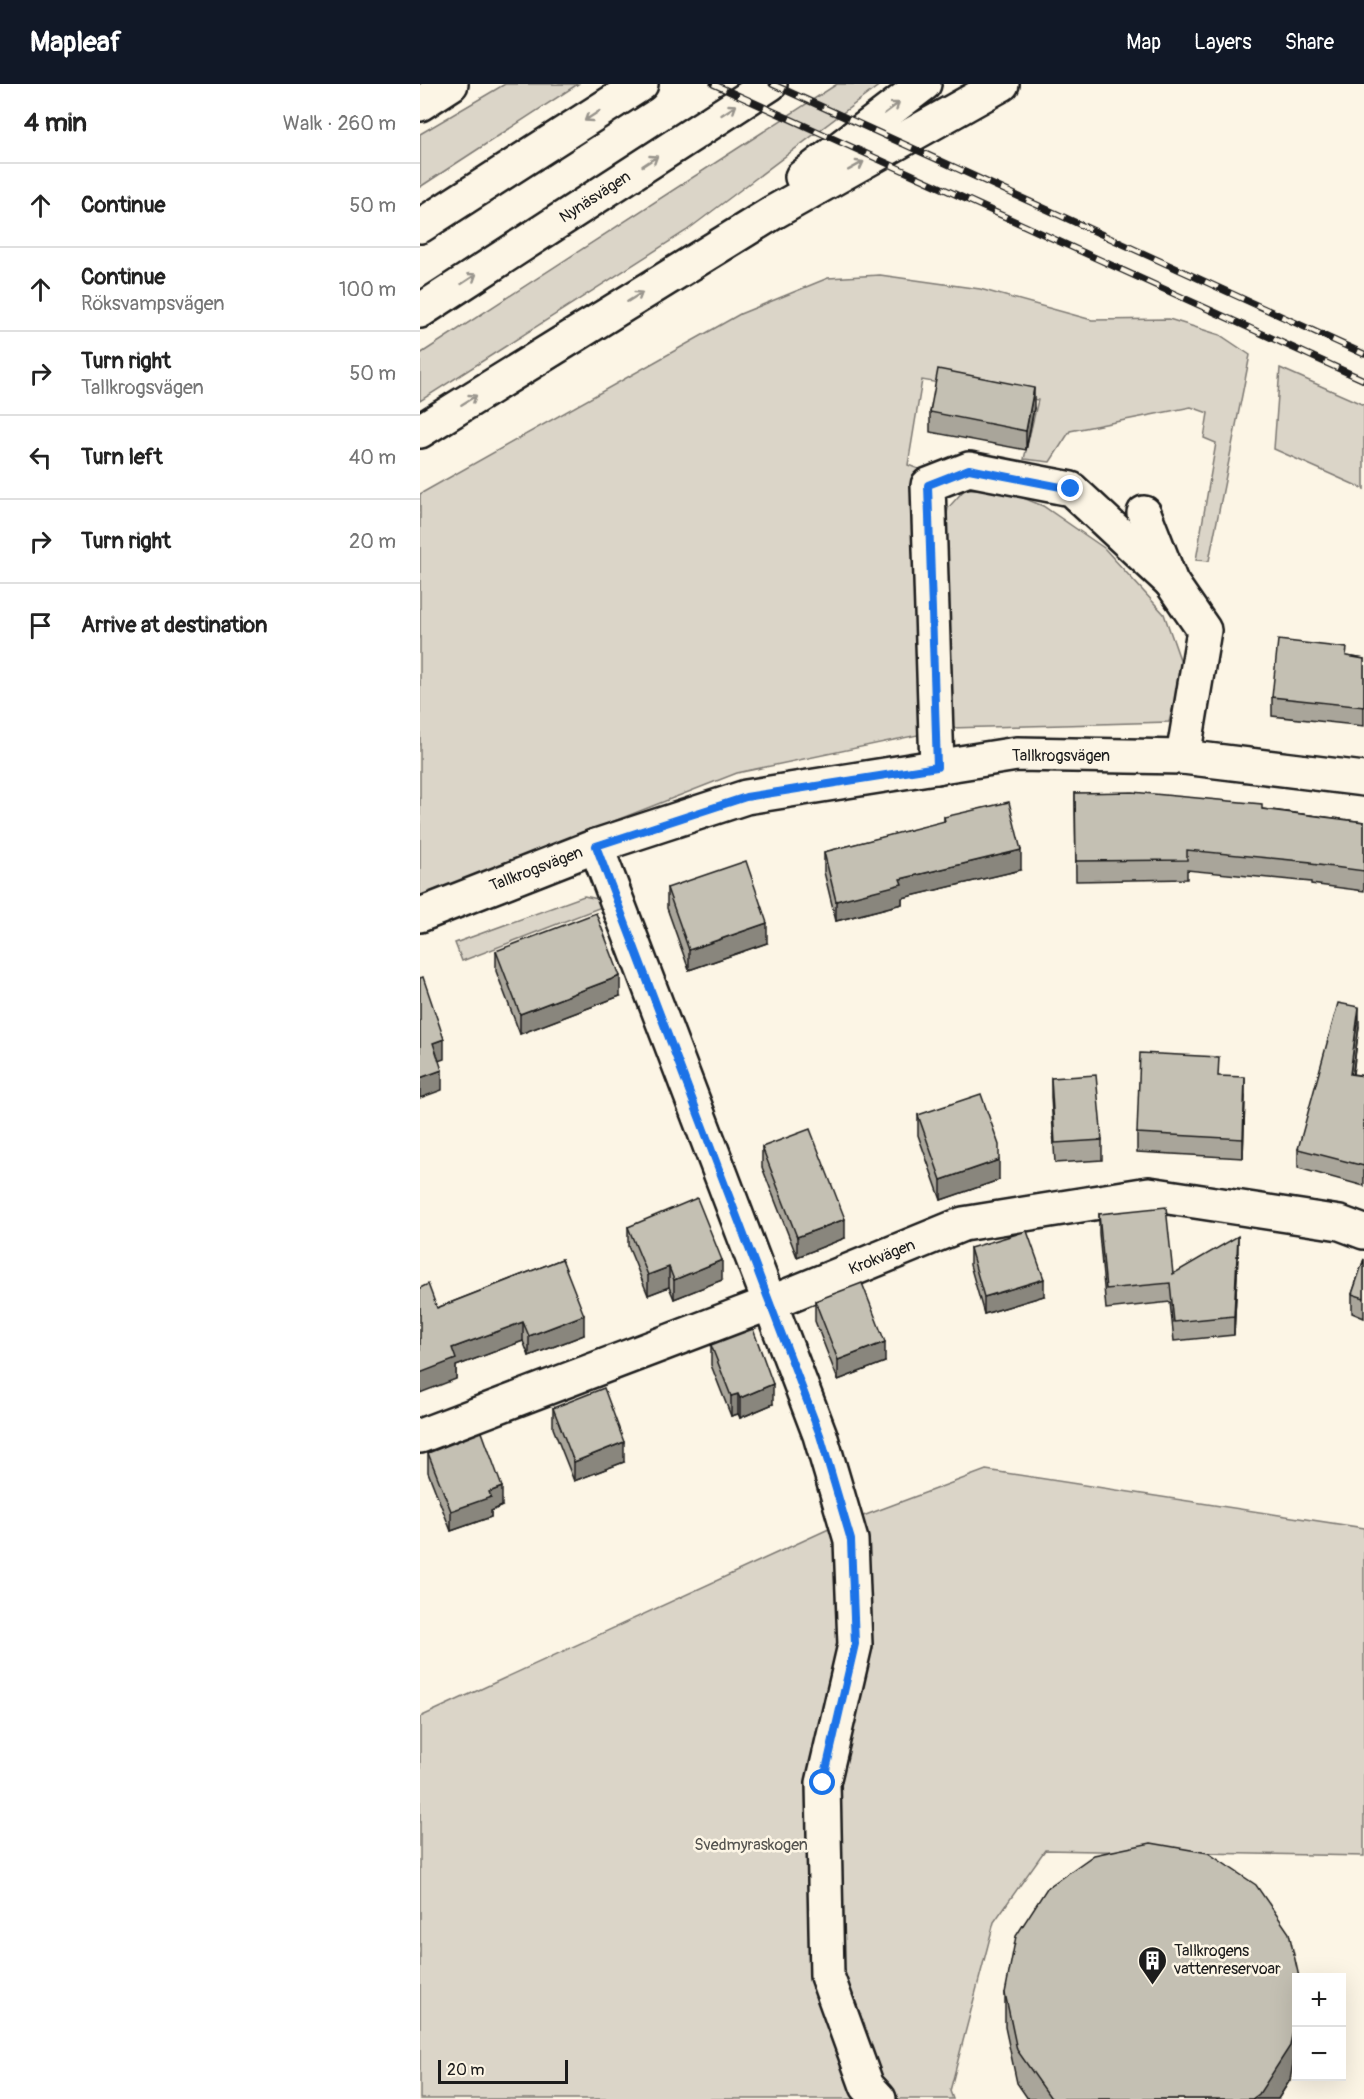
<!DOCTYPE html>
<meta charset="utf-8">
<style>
:root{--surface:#fff;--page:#f2f2f2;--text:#222;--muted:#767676;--line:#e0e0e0;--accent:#111827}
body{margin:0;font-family:Pangolin,sans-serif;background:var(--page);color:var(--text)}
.controls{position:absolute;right:18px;bottom:18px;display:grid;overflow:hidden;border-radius:0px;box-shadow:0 6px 24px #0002}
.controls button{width:54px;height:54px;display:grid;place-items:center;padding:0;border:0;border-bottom:2px solid var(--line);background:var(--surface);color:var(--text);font:30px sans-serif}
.scale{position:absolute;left:18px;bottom:15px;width:130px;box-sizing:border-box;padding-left:6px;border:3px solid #1c1c1c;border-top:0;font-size:16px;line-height:21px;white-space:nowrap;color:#1c1c1c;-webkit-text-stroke:4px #fcf5e5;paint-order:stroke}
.stop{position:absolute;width:18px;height:18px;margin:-14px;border:4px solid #1a73e8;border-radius:50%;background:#fff}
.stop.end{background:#1a73e8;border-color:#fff;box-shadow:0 2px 6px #0008}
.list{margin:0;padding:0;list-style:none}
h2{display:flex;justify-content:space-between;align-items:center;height:78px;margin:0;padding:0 24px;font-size:26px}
h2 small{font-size:20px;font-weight:400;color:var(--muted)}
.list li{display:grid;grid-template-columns:39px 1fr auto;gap:18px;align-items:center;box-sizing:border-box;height:84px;padding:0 24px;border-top:2px solid var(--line)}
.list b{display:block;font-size:22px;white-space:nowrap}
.list p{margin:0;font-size:20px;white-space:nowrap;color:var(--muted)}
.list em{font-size:20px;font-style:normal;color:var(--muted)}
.icon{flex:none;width:33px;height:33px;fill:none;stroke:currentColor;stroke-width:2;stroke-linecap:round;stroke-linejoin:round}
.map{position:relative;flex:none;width:944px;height:2015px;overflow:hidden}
header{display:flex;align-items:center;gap:36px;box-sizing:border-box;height:84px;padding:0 30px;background:var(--accent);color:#fff}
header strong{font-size:28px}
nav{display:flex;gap:33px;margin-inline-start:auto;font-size:21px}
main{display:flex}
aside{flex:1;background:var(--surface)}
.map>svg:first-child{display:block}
.green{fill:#dbd5c8;stroke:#7c7872;stroke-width:1.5}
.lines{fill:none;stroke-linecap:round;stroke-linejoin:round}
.minor-casing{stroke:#1c1c1c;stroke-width:38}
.highway-casing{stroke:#1c1c1c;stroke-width:38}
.minor{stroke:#fcf5e5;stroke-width:33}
.highway{stroke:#fcf5e5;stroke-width:33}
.rail-casing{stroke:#1c1c1c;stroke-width:7}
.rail{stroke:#fcf5e5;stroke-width:4.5;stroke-dasharray:14;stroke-linecap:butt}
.wall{fill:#a9a59a;stroke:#1c1c1c;stroke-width:1.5}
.shaded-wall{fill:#89867d;stroke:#1c1c1c;stroke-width:1.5}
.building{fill:#c4c0b3;stroke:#1c1c1c;stroke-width:1.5}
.oneway{stroke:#97938b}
.route{stroke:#1a73e8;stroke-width:8}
.labels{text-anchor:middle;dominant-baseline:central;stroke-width:5;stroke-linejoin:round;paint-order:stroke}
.street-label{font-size:16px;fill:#1c1c1c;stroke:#fcf5e5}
.park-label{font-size:16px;fill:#555450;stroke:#fcf5e5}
.poi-label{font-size:16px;fill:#1c1c1c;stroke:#fcf5e5;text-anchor:start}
</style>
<header>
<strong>Mapleaf</strong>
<nav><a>Map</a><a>Layers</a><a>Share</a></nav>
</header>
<main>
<aside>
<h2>4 min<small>Walk · 260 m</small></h2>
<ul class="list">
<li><svg class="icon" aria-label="ahead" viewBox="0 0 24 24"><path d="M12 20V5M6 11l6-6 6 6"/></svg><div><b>Continue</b></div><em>50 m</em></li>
<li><svg class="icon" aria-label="ahead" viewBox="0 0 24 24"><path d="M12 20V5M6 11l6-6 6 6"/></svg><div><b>Continue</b><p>Röksvampsvägen</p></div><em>100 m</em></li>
<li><svg class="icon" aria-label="right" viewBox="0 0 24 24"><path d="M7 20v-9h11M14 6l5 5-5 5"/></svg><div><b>Turn right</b><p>Tallkrogsvägen</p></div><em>50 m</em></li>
<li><svg class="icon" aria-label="left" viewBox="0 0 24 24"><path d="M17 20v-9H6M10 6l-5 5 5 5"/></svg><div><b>Turn left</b></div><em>40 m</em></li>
<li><svg class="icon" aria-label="right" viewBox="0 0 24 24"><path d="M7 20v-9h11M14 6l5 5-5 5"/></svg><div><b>Turn right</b></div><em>20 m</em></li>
<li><svg class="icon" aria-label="arrive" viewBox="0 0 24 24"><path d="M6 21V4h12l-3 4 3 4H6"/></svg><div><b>Arrive at destination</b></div></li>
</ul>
</aside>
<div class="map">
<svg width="944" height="2015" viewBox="0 0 944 2015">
<rect width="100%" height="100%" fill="#fcf5e5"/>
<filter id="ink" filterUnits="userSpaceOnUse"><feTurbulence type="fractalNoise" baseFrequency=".0167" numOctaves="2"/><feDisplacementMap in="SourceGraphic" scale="12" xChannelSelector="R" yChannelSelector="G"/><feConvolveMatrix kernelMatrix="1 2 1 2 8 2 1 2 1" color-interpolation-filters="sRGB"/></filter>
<g filter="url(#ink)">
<g class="green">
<path d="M 85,0 L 158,0 L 0,103 L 0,50 Z"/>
<path d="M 417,0 L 461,0 L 266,147 L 0,317 L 0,270 Z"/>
<path d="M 460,191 L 560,205 L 672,236 L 749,235 L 800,251 L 830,271 L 789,477 L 776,476 L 796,359 L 784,354 L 788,329 L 771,323 L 650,347 L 630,378 L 604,375 L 618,316 L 502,296 L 488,381 L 504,387 L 499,406 L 498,651 L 317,689 L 0,813 L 0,410 L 320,230 L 408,194 Z"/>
<path d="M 860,284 L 944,321 L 944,405 L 854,365 Z"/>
<path d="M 545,405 L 581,405 L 623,422 L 684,464 L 744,530 L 763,584 L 749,638 L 530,644 L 519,475 L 528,424 Z"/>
<path d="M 164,812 L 178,815 L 184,822 L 42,877 L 35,859 Z"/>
<path d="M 566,1386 L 944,1444 L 944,1772 L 625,1766 L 574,1838 L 530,2007 L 533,2015 L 0,2015 L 0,1633 L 411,1444 Z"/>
</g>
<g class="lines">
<defs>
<g id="minor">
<path d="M 724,429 L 751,498 L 784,546 L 763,673"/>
<path d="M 517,683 L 508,401 L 549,385 L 651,405 L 751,498"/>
<path d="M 176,762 L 400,1351 L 431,1456 L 435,1561 L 403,1699 L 407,1892 L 447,2002 L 459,2015"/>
<path d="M 0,831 L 176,762 L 326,713 L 597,670 L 763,673 L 944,695"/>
<path d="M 0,1352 L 350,1219 L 543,1140 L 729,1110 L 920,1139 L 944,1148"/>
</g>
<g id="highway">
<path d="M 0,20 L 31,0"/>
<path d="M 382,93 L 504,0"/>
<path d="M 0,142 L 221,0"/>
<path d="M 0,227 L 350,0"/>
<path d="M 0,347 L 354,128 L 582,0"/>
</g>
</defs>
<use href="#minor" class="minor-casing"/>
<use href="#highway" class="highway-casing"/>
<use href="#minor" class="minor"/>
<use href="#highway" class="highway"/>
<defs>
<g id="rail">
<path d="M 293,0 L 944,296"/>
<path d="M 352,0 L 944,270"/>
</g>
</defs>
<use href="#rail" class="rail-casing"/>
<use href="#rail" class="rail"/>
</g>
<g class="wall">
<path d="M 614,324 L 606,366 L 510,348 L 510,328 Z"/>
<path d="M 927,572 L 944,575 L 944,642 L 852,632 L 852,613 Z"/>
<path d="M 655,709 L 842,725 L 944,738 L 944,807 L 891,800 L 891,798 L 767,786 L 767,795 L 656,797 Z"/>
<path d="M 524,733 L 601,786 L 482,814 L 482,820 L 416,837 L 404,788 L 404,768 L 524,738 Z"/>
<path d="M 247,804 L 347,859 L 269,886 L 247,824 Z"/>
<path d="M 76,867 L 200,912 L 100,950 L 76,887 Z"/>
<path d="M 939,942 L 933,990 L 944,992 L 944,1102 L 878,1084 L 878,1065 Z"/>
<path d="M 799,992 L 825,1012 L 823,1074 L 717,1068 L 717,1049 Z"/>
<path d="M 631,994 L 682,1056 L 682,1076 L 635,1079 L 631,1013 Z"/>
<path d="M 498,1031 L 579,1096 L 521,1116 L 498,1051 Z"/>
<path d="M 342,1063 L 425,1154 L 377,1173 L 342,1083 Z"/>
<path d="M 679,1130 L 753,1190 L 818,1171 L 814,1251 L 754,1257 L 750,1218 L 686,1225 L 679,1149 Z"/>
<path d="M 208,1143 L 302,1196 L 254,1215 L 249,1203 L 228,1211 L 208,1162 Z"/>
<path d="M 550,1164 L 624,1212 L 564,1230 L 550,1181 Z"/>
<path d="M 142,1175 L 164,1251 L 109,1272 L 103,1257 L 36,1282 L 36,1295 L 17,1224 Z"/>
<path d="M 944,1175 L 944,1234 L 932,1229 L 932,1210 Z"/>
<path d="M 395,1217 L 465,1278 L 418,1296 L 395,1237 Z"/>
<path d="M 291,1261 L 353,1320 L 320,1334 L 318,1330 L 311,1332 L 291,1281 Z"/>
<path d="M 133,1324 L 204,1378 L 154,1397 L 133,1344 Z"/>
<path d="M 8,1369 L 82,1422 L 71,1427 L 71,1433 L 31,1447 L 8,1388 Z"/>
<path d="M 585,1909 L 870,1996 L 858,2015 L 608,2015 L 597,1999 L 585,1943 Z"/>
</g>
<g class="shaded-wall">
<path d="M 614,304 L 614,324 L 606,366 L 606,347 Z"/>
<path d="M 601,766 L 601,786 L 482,814 L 482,820 L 416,837 L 416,817 L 480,795 Z"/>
<path d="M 347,839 L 347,859 L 269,886 L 269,866 Z"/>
<path d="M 200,892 L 200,912 L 100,950 L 100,930 Z"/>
<path d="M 939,923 L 939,942 L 930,1009 L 930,990 Z"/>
<path d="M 24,955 L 24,975 L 13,979 L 13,959 Z"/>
<path d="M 22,986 L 22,1006 L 0,1014 L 0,994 Z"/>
<path d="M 825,993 L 825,1012 L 823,1074 L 823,1055 Z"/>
<path d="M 579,1076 L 579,1096 L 521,1116 L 521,1096 Z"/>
<path d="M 425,1135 L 425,1154 L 377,1173 L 377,1153 Z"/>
<path d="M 818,1152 L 818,1171 L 814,1251 L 814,1232 Z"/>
<path d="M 302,1176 L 302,1196 L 254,1215 L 254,1196 Z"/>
<path d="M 249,1183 L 249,1203 L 228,1211 L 228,1191 Z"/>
<path d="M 624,1195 L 624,1212 L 564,1230 L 564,1213 Z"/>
<path d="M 164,1231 L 164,1251 L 109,1272 L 109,1252 Z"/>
<path d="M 103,1238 L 103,1257 L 36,1282 L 36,1295 L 0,1309 L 0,1289 L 32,1264 Z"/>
<path d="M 465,1258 L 465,1278 L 418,1296 L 418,1276 Z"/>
<path d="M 353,1300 L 353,1320 L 320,1334 L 320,1314 Z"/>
<path d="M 318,1310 L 318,1330 L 311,1332 L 311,1312 Z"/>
<path d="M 204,1358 L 204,1378 L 154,1397 L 154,1378 Z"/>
<path d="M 82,1403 L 82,1422 L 71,1427 L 71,1433 L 31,1447 L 31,1427 L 69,1408 Z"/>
<path d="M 876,1930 L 876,1964 L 870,1996 L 858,2015 L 832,2015 Z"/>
</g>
<g class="building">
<path d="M 518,285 L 614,304 L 606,347 L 510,328 Z"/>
<path d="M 858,556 L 927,564 L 926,572 L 944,575 L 944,623 L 852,613 Z"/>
<path d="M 712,708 L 842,720 L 842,725 L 944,738 L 944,787 L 891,780 L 891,778 L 767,766 L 767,776 L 656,777 L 655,709 Z"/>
<path d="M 589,718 L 601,766 L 480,795 L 482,800 L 416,817 L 404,768 L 525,737 L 524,733 Z"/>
<path d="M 326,777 L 347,839 L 269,866 L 247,804 Z"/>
<path d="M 176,829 L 200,892 L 100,930 L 76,867 Z"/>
<path d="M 3,893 L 24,955 L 13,959 L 22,986 L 0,994 L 0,894 Z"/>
<path d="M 918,919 L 939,923 L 930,990 L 944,992 L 944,1082 L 878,1065 Z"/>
<path d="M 720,969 L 799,973 L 798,992 L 825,993 L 823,1055 L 717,1049 Z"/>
<path d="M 676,991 L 682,1056 L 635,1059 L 631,994 Z"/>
<path d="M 561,1010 L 579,1061 L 579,1076 L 521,1096 L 498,1031 Z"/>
<path d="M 390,1045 L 425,1135 L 377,1153 L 342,1063 Z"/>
<path d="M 277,1114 L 302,1176 L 254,1196 L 249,1183 L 228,1191 L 208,1143 Z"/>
<path d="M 746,1123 L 753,1190 L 818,1152 L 814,1232 L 754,1238 L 750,1199 L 686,1205 L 679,1130 Z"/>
<path d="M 607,1147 L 624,1195 L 564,1213 L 550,1164 Z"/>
<path d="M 142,1175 L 164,1231 L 109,1252 L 103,1238 L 32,1264 L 36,1275 L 0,1289 L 0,1204 L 8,1200 L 17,1224 Z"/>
<path d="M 944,1175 L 944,1214 L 932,1210 Z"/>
<path d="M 442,1199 L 465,1258 L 418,1276 L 395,1217 Z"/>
<path d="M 333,1245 L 353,1300 L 320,1314 L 318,1310 L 311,1312 L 291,1261 Z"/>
<path d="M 184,1304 L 204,1358 L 154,1378 L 133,1324 Z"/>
<path d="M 62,1348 L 82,1403 L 69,1408 L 71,1413 L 31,1427 L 8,1369 Z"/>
<path d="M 731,1759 L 788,1769 L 836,1801 L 869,1849 L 879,1893 L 876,1893 L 876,1930 L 870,1962 L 839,2010 L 832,2015 L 633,2015 L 630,2013 L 597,1966 L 585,1909 L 596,1852 L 627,1804 L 674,1771 Z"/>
</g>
<defs><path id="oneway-shaft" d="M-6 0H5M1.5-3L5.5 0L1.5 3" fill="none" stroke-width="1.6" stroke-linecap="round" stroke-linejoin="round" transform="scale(1.5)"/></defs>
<g class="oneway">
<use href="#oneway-shaft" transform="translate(472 24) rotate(-37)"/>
<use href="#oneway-shaft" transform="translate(309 26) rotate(-33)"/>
<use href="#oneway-shaft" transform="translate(172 32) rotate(147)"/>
<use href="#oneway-shaft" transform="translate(230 77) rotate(-33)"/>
<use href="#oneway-shaft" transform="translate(436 82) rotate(-29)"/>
<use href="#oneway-shaft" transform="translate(49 195) rotate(-33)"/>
<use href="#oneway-shaft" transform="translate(215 213) rotate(-32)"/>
<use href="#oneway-shaft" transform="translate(49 316) rotate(-32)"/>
</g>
</g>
<g class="lines" filter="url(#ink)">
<path class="route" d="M 403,1699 L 435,1560 L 431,1456 L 400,1351 L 176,762 L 326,713 L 517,683 L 508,401 L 549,385 L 651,405"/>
</g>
<defs>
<symbol id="building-pin" viewBox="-11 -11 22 30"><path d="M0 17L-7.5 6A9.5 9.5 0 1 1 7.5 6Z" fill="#1c1c1c" stroke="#fcf5e5"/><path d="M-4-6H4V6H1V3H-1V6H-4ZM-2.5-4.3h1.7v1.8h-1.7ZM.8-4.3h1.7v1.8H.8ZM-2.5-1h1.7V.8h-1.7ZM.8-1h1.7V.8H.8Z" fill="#fff"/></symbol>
</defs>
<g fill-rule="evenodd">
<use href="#building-pin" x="716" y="1860" width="33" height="45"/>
</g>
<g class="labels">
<g class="street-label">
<text transform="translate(175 113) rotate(-33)">Nynäsvägen</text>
<text x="641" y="672">Tallkrogsvägen</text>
<text transform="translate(116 785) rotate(-21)">Tallkrogsvägen</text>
<text transform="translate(462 1173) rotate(-22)">Krokvägen</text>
</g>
<g class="park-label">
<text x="331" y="1761">Svedmyraskogen</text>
</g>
<g class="poi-label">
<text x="754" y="1867">Tallkrogens<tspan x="754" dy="18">vattenreservoar</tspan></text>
</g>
</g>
</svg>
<div class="controls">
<button>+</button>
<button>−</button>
</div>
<div class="scale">20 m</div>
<div class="stop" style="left:403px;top:1699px"></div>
<div class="stop end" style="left:651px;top:405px"></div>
</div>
</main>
